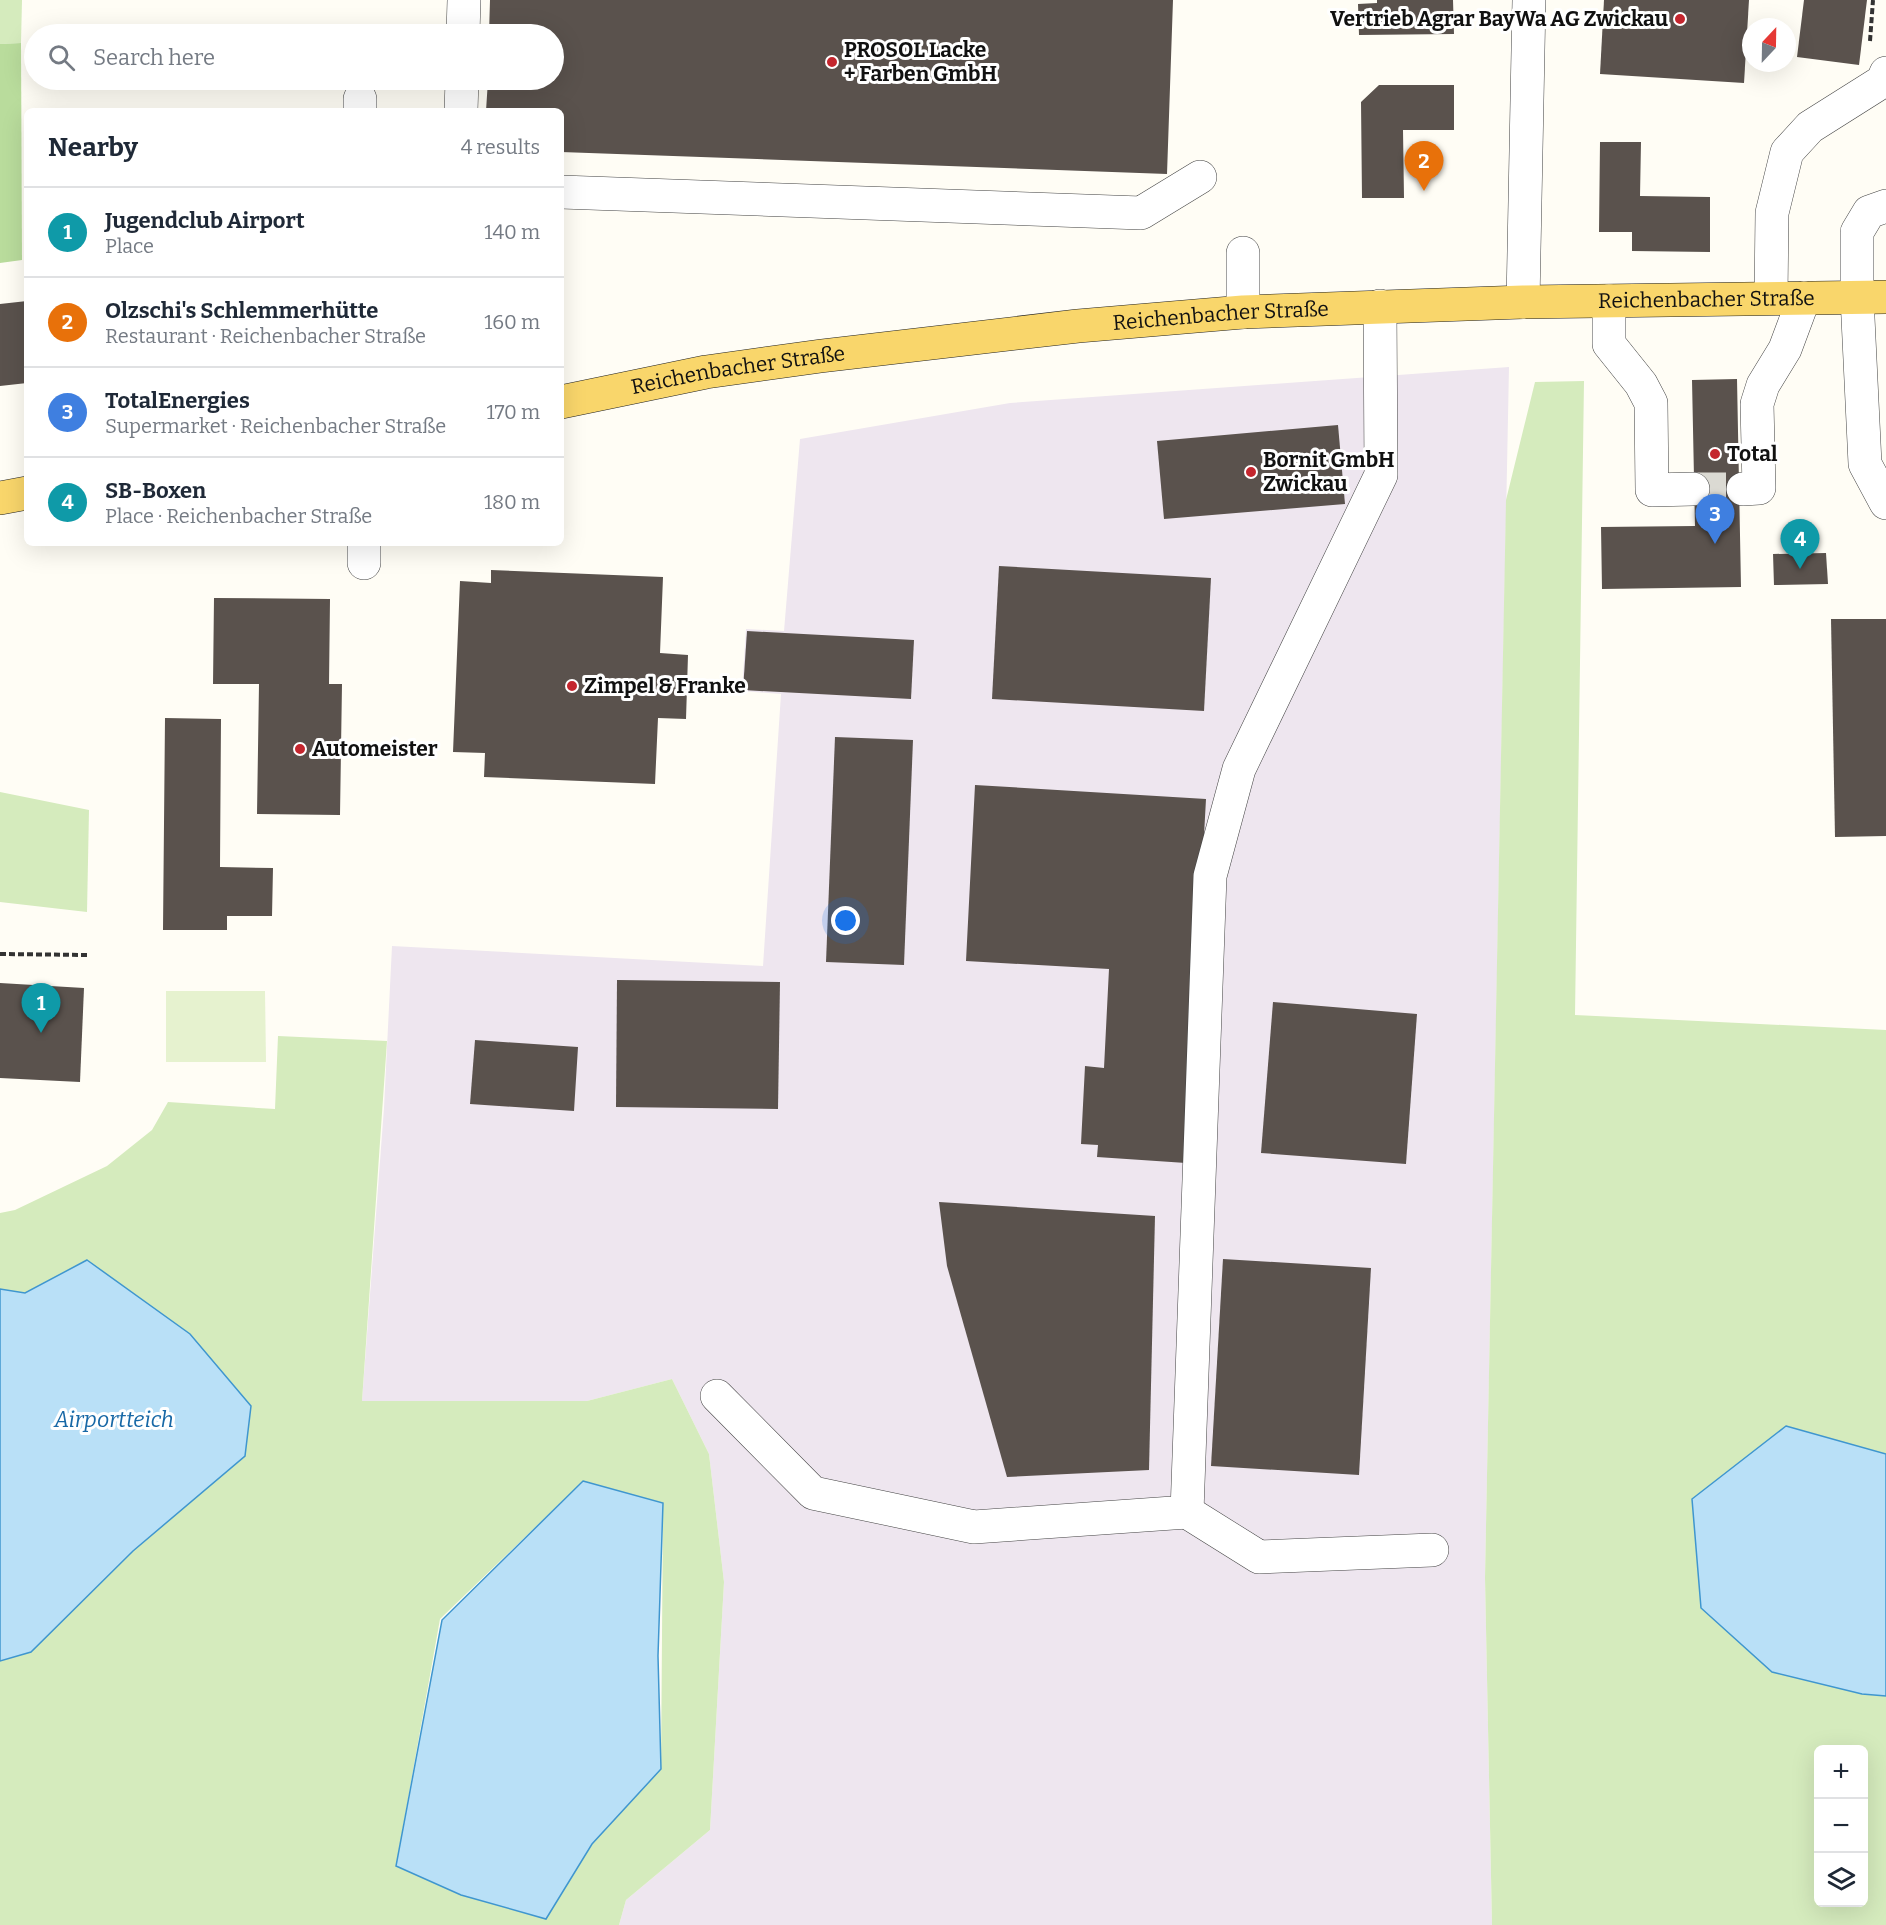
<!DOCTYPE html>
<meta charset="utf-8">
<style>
:root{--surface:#fff;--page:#f2f2f3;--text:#1f2937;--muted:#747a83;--line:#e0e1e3;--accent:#111827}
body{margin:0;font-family:Bitter,serif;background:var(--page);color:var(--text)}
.controls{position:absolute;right:18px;bottom:18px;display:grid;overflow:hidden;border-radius:9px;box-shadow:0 6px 24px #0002}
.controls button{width:54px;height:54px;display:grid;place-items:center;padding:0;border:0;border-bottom:2px solid var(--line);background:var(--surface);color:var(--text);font:30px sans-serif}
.compass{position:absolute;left:1742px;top:18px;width:54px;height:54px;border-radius:50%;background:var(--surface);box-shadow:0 6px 24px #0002;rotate:22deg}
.you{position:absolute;left:846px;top:921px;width:21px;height:21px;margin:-15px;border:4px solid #fff;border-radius:50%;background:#1a73e8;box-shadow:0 0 0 9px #1a73e833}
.badge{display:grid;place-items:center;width:39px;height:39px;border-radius:50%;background:var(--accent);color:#fff;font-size:20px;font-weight:700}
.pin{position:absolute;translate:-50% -50px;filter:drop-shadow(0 2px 3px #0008)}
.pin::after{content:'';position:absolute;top:32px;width:21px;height:18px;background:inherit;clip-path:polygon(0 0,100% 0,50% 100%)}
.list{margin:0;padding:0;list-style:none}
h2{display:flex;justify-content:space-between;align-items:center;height:78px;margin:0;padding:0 24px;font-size:26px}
h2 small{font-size:20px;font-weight:400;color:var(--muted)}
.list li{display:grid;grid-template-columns:39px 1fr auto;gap:18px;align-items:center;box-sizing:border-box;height:90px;padding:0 24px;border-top:2px solid var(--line)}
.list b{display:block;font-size:22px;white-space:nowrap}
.list p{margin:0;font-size:20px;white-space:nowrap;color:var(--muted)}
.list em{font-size:20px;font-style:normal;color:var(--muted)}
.icon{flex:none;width:33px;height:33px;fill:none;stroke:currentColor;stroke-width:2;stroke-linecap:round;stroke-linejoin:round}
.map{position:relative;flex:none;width:1886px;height:1925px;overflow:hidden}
.search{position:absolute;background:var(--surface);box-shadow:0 6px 24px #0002;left:24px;top:24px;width:540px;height:66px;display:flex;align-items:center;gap:15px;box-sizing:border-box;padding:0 21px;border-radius:33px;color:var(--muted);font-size:22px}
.panel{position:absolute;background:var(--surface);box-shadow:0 6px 24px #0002;left:24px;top:108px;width:540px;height:438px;border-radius:9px}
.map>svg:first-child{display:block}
.industrial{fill:#eee6ef}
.green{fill:#d5ebbd;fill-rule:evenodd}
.forest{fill:#b9dc9c}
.pitch{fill:#e6f2cf}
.water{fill:#b9e0f7;stroke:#3f96cf;stroke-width:1.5}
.building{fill:#5a524d}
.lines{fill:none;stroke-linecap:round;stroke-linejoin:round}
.minor-tunnel{stroke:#dbdad3;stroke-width:33;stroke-dasharray:33 16;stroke-linecap:butt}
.minor-casing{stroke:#444;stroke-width:34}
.major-casing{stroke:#222;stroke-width:34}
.path{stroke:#333;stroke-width:4;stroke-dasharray:6 3;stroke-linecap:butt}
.minor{stroke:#fff;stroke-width:33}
.major{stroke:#f9d66b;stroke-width:33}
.poi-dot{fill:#c4262e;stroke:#fff;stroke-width:2}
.labels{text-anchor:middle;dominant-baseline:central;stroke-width:6;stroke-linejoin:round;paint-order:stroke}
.poi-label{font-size:21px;font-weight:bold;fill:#111;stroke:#fff;text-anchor:start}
.street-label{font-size:21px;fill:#111;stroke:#fff}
.water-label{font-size:22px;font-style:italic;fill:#1768a6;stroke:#fff}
</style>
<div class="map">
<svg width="1886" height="1925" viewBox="0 0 1886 1925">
<rect width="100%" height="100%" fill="#fffdf5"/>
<path class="industrial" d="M 1509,367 L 1485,1578 L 1492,1925 L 619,1925 L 626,1900 L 710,1830 L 724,1582 L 709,1454 L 672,1379 L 587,1401 L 362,1401 L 384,1108 L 392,946 L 763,966 L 781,694 L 742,691 L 746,629 L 784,631 L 800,439 L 1010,403 Z"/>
<g class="green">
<path d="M 0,0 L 22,0 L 21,43 L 0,44 Z"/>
<path d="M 1584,381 L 1575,1015 L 1886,1030 L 1886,1925 L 1492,1925 L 1485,1578 L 1506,500 L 1535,382 ZM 1818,1750 L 1864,1750 L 1864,1902 L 1818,1902 Z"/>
<path d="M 0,792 L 89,810 L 87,912 L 0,902 Z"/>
<path d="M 278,1036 L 387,1041 L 362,1401 L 587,1401 L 672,1379 L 709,1454 L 724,1582 L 710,1830 L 626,1900 L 619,1925 L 0,1925 L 0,1661 L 31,1652 L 133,1551 L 87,1260 L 25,1293 L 0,1289 L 0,1213 L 15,1210 L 107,1166 L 152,1130 L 168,1102 L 275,1109 ZM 583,1481 L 663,1503 L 661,1769 L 592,1844 L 546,1919 L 461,1895 L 396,1866 L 440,1619 Z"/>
</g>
<path class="forest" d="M 21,43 L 22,260 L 0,263 L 0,44 Z"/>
<path class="pitch" d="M 166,991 L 265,991 L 266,1062 L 166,1062 Z"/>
<g class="water">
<path d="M 87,1260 L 190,1334 L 251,1406 L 245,1456 L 133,1551 L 31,1652 L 0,1661 L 0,1289 L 25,1293 Z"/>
<path d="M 1786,1426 L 1886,1454 L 1886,1696 L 1862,1694 L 1772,1672 L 1701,1608 L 1692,1499 Z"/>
<path d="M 583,1481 L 663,1503 L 658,1656 L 661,1769 L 592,1844 L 546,1919 L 461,1895 L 396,1866 L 442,1620 Z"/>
</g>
<g class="building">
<path d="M 490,0 L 1173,0 L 1167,174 L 561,152 L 561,111 L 486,111 L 488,80 L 554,80 L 554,34 L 489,34 Z"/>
<path d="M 1377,0 L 1453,0 L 1454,34 L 1359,35 L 1358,4 L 1377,3 Z"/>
<path d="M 1604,0 L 1749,0 L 1744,83 L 1600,74 Z"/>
<path d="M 1804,0 L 1867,0 L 1859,65 L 1797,57 Z"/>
<path d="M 1379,85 L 1454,85 L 1454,130 L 1403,130 L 1404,198 L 1362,198 L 1361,102 Z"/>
<path d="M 1600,142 L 1641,142 L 1640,196 L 1710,197 L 1710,252 L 1632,251 L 1632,232 L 1599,232 Z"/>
<path d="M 27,301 L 27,383 L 0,386 L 0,304 Z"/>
<path d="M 1737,379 L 1741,587 L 1602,589 L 1601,527 L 1695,526 L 1692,380 Z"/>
<path d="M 1338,425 L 1345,504 L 1164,519 L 1157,441 Z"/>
<path d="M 1826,553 L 1828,584 L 1774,585 L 1773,554 Z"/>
<path d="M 999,566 L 1211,578 L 1204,711 L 992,699 Z"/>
<path d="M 491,570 L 663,577 L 660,653 L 688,655 L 686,719 L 658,718 L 655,784 L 484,777 L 485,753 L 453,752 L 460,581 L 491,583 Z"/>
<path d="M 214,598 L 330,599 L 329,684 L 342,684 L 340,815 L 257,814 L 259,684 L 213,684 Z"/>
<path d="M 1831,619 L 1886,619 L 1886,836 L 1835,837 Z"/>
<path d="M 747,631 L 914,640 L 911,699 L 743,690 Z"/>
<path d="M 165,718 L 221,719 L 220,867 L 273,868 L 272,916 L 227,916 L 227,930 L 163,930 Z"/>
<path d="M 835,737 L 913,740 L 904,965 L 826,962 Z"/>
<path d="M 975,785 L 1206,799 L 1186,1163 L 1097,1157 L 1098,1145 L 1081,1144 L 1085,1066 L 1104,1068 L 1109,969 L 966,961 Z"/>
<path d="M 617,980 L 780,982 L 778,1109 L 616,1107 Z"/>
<path d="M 0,983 L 84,988 L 80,1082 L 0,1078 Z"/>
<path d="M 1273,1002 L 1417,1014 L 1406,1164 L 1261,1153 Z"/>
<path d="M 475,1040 L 578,1047 L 574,1111 L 470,1104 Z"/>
<path d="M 939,1202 L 1155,1216 L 1149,1470 L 1007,1477 L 947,1266 Z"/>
<path d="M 1223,1259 L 1371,1268 L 1359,1475 L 1211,1466 Z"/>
</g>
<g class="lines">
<path class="minor-tunnel" d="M 1693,489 L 1743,489"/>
<defs>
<g id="minor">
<path d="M 463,34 L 464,0"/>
<path d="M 360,111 L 360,99"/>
<path d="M 461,111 L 462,80"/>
<path d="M 561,192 L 1141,213 L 1200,177"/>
<path d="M 1886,206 L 1869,212 L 1857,232 L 1857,297 L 1865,464 L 1886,503"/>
<path d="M 1771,298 L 1772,213 L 1787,152 L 1810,127 L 1883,81 L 1886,73"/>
<path d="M 1609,301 L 1609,344 L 1641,384 L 1651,403 L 1652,490 L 1693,489"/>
<path d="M 1523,302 L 1529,0"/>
<path d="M 1243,312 L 1243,253"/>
<path d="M 1743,489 L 1759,488 L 1757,404 L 1763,385 L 1785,349 L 1804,298"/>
<path d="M 364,543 L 364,563"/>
<path d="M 717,1396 L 813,1493 L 974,1527 L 1187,1512 L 1210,876 L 1239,769 L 1381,475 L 1380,306"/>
<path d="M 1187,1512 L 1259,1557 L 1432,1550"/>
</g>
<g id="major">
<path id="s1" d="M 561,402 L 706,372 L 821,356 L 1078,326 L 1243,312 L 1523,302 L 1886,297"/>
<path d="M 0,498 L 27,493"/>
</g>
</defs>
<use href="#minor" class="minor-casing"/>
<use href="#major" class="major-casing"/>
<g class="path">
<path d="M 1870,41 L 1873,0"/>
<path d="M 0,954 L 89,955"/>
</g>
<use href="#minor" class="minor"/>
<use href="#major" class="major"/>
</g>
<g class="poi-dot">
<circle cx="1680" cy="19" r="6"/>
<circle cx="832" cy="62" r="6"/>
<circle cx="1715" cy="454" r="6"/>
<circle cx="1251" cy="472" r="6"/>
<circle cx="572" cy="686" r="6"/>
<circle cx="300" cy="749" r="6"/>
</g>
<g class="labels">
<g class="poi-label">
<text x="1668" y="19" text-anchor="end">Vertrieb Agrar BayWa AG Zwickau</text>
<text x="844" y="50">PROSOL Lacke<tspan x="844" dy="24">+ Farben GmbH</tspan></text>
<text x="1727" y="454">Total</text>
<text x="1263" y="460">Bornit GmbH<tspan x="1263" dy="24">Zwickau</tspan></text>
<text x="584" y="686">Zimpel &amp; Franke</text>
<text x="312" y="749">Automeister</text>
</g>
<g class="street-label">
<text stroke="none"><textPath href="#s1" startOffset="1152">Reichenbacher Straße</textPath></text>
<text stroke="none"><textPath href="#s1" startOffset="666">Reichenbacher Straße</textPath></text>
<text stroke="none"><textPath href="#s1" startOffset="180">Reichenbacher Straße</textPath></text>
</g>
<g class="water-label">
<text x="114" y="1419">Airportteich</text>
</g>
</g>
</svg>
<div class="controls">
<button>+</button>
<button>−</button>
<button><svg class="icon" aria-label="layers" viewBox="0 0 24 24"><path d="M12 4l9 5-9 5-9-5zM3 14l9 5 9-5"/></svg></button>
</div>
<svg class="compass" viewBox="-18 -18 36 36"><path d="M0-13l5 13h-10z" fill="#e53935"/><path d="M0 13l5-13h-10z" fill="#747a83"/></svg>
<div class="you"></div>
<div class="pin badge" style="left:41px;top:1033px;background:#0f9aa8">1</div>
<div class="pin badge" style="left:1424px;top:191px;background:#e8710a">2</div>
<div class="pin badge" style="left:1715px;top:544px;background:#3f7fe0">3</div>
<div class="pin badge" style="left:1800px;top:569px;background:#0f9aa8">4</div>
<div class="search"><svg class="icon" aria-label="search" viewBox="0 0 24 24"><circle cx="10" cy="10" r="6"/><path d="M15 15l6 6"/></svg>Search here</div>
<section class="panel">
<h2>Nearby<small>4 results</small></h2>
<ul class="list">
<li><span class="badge" style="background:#0f9aa8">1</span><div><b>Jugendclub Airport</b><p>Place</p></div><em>140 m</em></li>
<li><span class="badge" style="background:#e8710a">2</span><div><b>Olzschi's Schlemmerhütte</b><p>Restaurant · Reichenbacher Straße</p></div><em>160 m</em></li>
<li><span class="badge" style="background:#3f7fe0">3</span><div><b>TotalEnergies</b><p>Supermarket · Reichenbacher Straße</p></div><em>170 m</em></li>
<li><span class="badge" style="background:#0f9aa8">4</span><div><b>SB-Boxen</b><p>Place · Reichenbacher Straße</p></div><em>180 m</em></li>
</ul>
</section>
</div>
